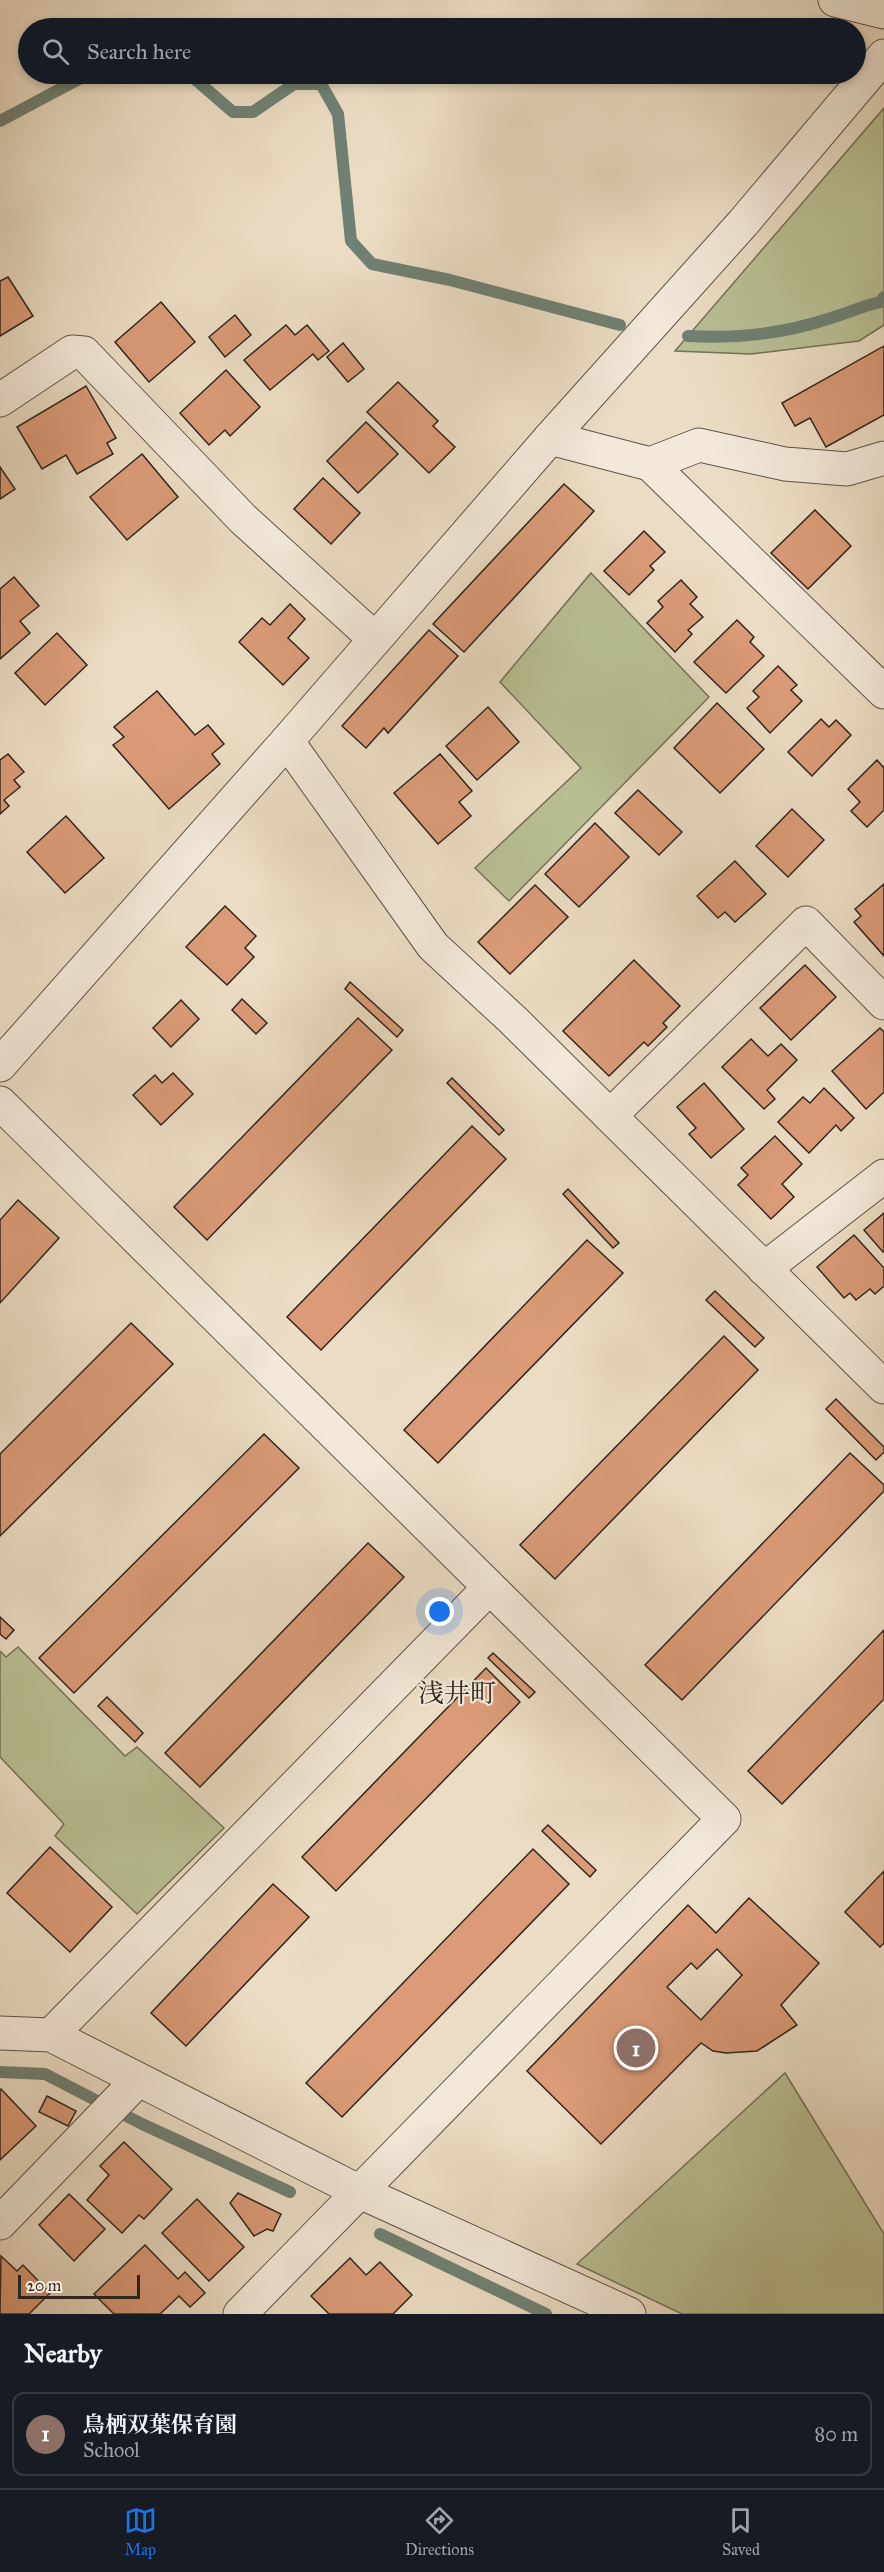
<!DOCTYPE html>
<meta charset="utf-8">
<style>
:root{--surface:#171b24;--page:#242831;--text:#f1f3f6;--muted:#9ea1a6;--line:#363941;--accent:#1a73e8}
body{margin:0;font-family:"IM FELL Great Primer","Noto Serif JP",serif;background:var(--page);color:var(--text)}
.scale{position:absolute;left:18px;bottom:15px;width:122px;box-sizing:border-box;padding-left:6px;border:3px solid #2f261d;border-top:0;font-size:16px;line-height:21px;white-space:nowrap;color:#2f261d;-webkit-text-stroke:4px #f2e9d9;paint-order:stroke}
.you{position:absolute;left:440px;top:1612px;width:21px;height:21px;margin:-15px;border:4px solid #fff;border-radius:50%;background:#1a73e8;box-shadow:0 0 0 9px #1a73e833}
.badge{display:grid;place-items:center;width:39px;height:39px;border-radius:50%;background:var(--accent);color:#fff;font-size:20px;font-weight:700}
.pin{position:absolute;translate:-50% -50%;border:3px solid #fff;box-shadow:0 2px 6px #0006}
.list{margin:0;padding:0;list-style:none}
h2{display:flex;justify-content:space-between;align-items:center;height:78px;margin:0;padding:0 24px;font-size:26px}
h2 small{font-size:20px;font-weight:400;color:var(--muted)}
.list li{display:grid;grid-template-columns:39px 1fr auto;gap:18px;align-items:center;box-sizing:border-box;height:84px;margin:0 12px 12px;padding:0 12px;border:2px solid var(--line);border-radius:12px}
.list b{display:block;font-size:22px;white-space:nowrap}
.list p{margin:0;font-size:20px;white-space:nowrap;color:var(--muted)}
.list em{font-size:20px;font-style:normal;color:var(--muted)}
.icon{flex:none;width:33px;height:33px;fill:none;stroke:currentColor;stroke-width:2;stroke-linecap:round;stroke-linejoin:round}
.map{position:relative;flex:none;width:884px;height:2314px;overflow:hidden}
.search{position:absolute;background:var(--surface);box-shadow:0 3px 9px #0003;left:18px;right:18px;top:18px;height:66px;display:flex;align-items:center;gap:15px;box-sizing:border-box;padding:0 21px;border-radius:33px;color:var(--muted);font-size:22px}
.sheet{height:174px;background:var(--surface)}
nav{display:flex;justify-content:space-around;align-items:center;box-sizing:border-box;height:84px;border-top:2px solid var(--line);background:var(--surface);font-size:16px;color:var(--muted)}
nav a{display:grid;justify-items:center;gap:3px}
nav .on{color:var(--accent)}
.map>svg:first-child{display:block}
.green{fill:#b8c094;stroke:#747358;stroke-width:1.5}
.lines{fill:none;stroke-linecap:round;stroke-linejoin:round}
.stream{stroke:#6f8174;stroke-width:12}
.building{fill:#db9b78;stroke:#2f261d;stroke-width:1.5;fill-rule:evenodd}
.minor-casing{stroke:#5e5447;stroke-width:35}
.tertiary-casing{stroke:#5e5447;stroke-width:35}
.minor{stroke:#f2e9d9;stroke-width:33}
.tertiary{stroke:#f2e9d9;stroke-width:33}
.labels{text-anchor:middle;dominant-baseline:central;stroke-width:4.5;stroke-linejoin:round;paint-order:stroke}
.quarter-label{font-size:26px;fill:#2f261d;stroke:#f2e9d9}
</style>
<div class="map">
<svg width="884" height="2314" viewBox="0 0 884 2314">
<rect width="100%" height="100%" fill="#ebddc4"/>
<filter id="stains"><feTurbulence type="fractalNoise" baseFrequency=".00333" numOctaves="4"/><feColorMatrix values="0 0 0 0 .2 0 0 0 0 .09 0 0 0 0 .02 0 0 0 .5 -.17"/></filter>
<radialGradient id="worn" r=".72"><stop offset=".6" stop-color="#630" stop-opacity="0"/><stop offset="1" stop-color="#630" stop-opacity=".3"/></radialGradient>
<g class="green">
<path d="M 884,108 L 884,325 L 859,341 L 817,346 L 751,354 L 675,351 Z"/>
<path d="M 591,573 L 709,697 L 509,901 L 475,868 L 581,768 L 500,682 Z"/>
<path d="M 18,1647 L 125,1756 L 137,1747 L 224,1828 L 137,1914 L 55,1836 L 64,1824 L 0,1757 L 0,1651 L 6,1657 Z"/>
<path d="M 785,2073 L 884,2234 L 884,2314 L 682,2314 L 577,2264 Z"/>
</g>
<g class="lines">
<g class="stream">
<path d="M 189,74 L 233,112 L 253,112 L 294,84 L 321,84 L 338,114 L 351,241 L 372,264 L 450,280 L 620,325"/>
<path d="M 0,121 L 79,79 L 99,74"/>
<path d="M 688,336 C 736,339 786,333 831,318 C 848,313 863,306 880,302 L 884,297"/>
<path d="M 0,2072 L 45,2074 L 142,2124 L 290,2192"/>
<path d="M 380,2234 L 546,2314"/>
</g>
</g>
<g class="building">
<path d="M 8,277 L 33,316 L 0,336 L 0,281 Z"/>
<path d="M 161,302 L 195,342 L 149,382 L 115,342 Z"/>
<path d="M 235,315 L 251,335 L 225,357 L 209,337 Z"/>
<path d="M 286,325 L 295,335 L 307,325 L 329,351 L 318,360 L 313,354 L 270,390 L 244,360 Z"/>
<path d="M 343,343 L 364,369 L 348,382 L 327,357 Z"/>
<path d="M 884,346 L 884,415 L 826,447 L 810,418 L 795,426 L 782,403 Z"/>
<path d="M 226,370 L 260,407 L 230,436 L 225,430 L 209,445 L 180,413 Z"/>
<path d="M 398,382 L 438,421 L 433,426 L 455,447 L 429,473 L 367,412 Z"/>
<path d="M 86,386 L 116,438 L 107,443 L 113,454 L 77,474 L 66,455 L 42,469 L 17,427 Z"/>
<path d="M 366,422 L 398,454 L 358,493 L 327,461 Z"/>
<path d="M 142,454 L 178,497 L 127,540 L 90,497 Z"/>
<path d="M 0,467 L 15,489 L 0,499 Z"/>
<path d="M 323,478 L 360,513 L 331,544 L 294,509 Z"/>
<path d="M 564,484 L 594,511 L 464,652 L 433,624 Z"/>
<path d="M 815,510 L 851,546 L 808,589 L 771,553 Z"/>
<path d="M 644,531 L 665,552 L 650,566 L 654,570 L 629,595 L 604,571 Z"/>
<path d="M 14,577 L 39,606 L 20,621 L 30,633 L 0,659 L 0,589 Z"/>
<path d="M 681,580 L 697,597 L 690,604 L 703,617 L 688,630 L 692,634 L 675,652 L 647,623 L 663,607 L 658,601 Z"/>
<path d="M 290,604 L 305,619 L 288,638 L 309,658 L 283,685 L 239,642 L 262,618 L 270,625 Z"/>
<path d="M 737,620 L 754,637 L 750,642 L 764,656 L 726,693 L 694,662 Z"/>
<path d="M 429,630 L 458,656 L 388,733 L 384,728 L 366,748 L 342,726 Z"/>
<path d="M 57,633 L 87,665 L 45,705 L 15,673 Z"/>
<path d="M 778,666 L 797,685 L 791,690 L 802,701 L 770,733 L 747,708 L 759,697 L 753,691 Z"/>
<path d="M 157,691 L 195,735 L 208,725 L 224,744 L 212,754 L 220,764 L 169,809 L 113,745 L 124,737 L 114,727 Z"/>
<path d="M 717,703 L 764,749 L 720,793 L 674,748 Z"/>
<path d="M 488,707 L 519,742 L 477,780 L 446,746 Z"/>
<path d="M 821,719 L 829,727 L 836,720 L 851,735 L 812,776 L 788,752 Z"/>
<path d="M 8,754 L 24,772 L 14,780 L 20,787 L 4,800 L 9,806 L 0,814 L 0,760 Z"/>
<path d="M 440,754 L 472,791 L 459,802 L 471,816 L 438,844 L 394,793 Z"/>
<path d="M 877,760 L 884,768 L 884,810 L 867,827 L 851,811 L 860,802 L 848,789 Z"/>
<path d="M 638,790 L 682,832 L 659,855 L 615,813 Z"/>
<path d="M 792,809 L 824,840 L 788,877 L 756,846 Z"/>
<path d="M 66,816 L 104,858 L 65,893 L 27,852 Z"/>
<path d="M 595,823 L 629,857 L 579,907 L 545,874 Z"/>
<path d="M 735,861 L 766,894 L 735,922 L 725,912 L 718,918 L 697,896 Z"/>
<path d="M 884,884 L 884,956 L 854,922 L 861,916 L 855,909 Z"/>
<path d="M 535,885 L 568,917 L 510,974 L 478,942 Z"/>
<path d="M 225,906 L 256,936 L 245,948 L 254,957 L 227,985 L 186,947 Z"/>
<path d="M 634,960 L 680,1006 L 663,1023 L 667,1027 L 648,1046 L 644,1042 L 609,1076 L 563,1031 Z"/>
<path d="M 805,965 L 836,997 L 791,1040 L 760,1008 Z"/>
<path d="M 350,982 L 403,1030 L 397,1037 L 345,989 Z"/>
<path d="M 242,999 L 267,1023 L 256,1034 L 232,1010 Z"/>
<path d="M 181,1000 L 199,1019 L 171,1047 L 153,1028 Z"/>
<path d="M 358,1018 L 392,1050 L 207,1240 L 174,1207 Z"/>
<path d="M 880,1028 L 884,1032 L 884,1092 L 866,1109 L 832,1071 Z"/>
<path d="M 751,1039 L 768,1056 L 781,1044 L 797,1060 L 767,1090 L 775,1099 L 764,1109 L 722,1067 Z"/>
<path d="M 173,1073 L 193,1094 L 161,1125 L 133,1095 L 155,1075 L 162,1083 Z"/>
<path d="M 452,1078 L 504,1130 L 499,1135 L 447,1083 Z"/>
<path d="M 704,1083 L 744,1129 L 711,1158 L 689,1134 L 696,1128 L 677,1107 Z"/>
<path d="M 824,1088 L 854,1118 L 841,1131 L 836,1125 L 809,1153 L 778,1122 L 803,1097 L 810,1103 Z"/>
<path d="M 472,1126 L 506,1159 L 321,1350 L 287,1317 Z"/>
<path d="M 775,1136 L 802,1164 L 782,1184 L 794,1197 L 771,1219 L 738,1185 L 748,1175 L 741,1168 Z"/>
<path d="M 568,1189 L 619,1243 L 613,1248 L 563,1194 Z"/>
<path d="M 18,1200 L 59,1238 L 0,1303 L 0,1220 Z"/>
<path d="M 884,1213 L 884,1251 L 883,1252 L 864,1230 Z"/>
<path d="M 854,1235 L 884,1268 L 884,1286 L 875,1294 L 870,1289 L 856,1300 L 850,1293 L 844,1298 L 817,1267 Z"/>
<path d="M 587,1240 L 623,1273 L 438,1463 L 404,1430 Z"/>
<path d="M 715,1291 L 764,1338 L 755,1347 L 706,1300 Z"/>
<path d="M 131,1323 L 173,1364 L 0,1536 L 0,1454 Z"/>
<path d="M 724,1336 L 758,1370 L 555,1579 L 520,1545 Z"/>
<path d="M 836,1399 L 884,1447 L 884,1452 L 876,1460 L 826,1409 Z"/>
<path d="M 264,1434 L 299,1468 L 74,1693 L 39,1658 Z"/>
<path d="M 850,1453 L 884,1485 L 884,1491 L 682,1700 L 645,1665 Z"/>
<path d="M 368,1543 L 404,1577 L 200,1787 L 165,1753 Z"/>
<path d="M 0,1617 L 14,1630 L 6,1639 L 0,1634 Z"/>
<path d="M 884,1630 L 884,1699 L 782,1804 L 748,1771 Z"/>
<path d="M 493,1653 L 535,1692 L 529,1698 L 488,1658 Z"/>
<path d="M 486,1668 L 520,1702 L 336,1891 L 302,1857 Z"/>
<path d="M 107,1697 L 143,1733 L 135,1742 L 98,1706 Z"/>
<path d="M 548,1825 L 596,1870 L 590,1877 L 542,1831 Z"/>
<path d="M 50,1847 L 112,1907 L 70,1952 L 7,1893 Z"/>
<path d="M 533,1849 L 569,1884 L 342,2117 L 306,2083 Z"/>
<path d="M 884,1871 L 884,1943 L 880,1947 L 845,1912 Z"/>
<path d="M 273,1884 L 309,1917 L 186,2046 L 151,2013 Z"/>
<path d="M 749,1898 L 819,1963 L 781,2005 L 797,2025 L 757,2051 L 726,2053 L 713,2051 L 701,2043 L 601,2144 L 527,2071 L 688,1905 L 716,1933 ZM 717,1949 L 742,1975 L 701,2020 L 667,1987 L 691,1963 L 697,1969 Z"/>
<path d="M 1,2089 L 36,2126 L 0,2160 L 0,2090 Z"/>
<path d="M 47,2096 L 76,2111 L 68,2126 L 39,2112 Z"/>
<path d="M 124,2142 L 172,2189 L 144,2219 L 139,2215 L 122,2233 L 87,2200 L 109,2175 L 100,2166 Z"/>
<path d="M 238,2193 L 281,2214 L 273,2231 L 267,2229 L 254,2236 L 230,2203 Z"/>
<path d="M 69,2194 L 105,2229 L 74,2261 L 39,2225 Z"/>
<path d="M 197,2199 L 244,2247 L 209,2281 L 162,2233 Z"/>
<path d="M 145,2245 L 178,2279 L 185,2272 L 205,2293 L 190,2307 L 179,2296 L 160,2314 L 114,2314 L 94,2294 Z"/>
<path d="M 1,2256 L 17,2271 L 23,2265 L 50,2293 L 29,2314 L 0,2314 Z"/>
<path d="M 350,2258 L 366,2275 L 380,2262 L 412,2295 L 393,2314 L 329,2314 L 311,2296 Z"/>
</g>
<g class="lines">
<defs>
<g id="minor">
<path d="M 835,0 L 884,12"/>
<path d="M 0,400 L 72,352 L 84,353 L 243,519 L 375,639"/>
<path d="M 550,438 L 650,464 L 699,445 L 785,464 L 847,469 L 884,458"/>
<path d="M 650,464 L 884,692"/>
<path d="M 287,741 L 433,946 L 513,1020 L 884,1387"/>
<path d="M 0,1103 L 724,1819 L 240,2314"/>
<path d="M 610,1116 L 806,923 L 884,1003"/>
<path d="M 764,1269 L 884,1176"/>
<path d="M 0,2033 L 51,2035 L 358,2191 L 629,2314"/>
<path d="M 51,2035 L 489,1588"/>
<path d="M 0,2223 L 137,2081"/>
</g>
<path id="tertiary" d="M 0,1065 L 287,741 L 550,438 L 743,223 L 884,56"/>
</defs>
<use href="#minor" class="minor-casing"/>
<use href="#tertiary" class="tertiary-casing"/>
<use href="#minor" class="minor"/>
<use href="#tertiary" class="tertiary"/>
</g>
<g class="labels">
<g class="quarter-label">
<text x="457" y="1693">浅井町</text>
</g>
</g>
<rect width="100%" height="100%" filter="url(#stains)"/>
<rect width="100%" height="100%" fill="url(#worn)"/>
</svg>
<div class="scale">20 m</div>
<div class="you"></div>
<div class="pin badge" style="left:636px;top:2048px;background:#8d6e63">1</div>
<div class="search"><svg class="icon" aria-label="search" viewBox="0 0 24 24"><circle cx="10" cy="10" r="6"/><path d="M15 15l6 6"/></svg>Search here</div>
</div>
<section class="sheet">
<h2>Nearby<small></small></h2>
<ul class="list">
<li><span class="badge" style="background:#8d6e63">1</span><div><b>鳥栖双葉保育園</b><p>School</p></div><em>80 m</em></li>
</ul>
</section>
<nav>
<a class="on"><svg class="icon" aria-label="map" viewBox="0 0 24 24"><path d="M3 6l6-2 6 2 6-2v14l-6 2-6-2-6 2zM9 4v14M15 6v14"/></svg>Map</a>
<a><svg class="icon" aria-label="directions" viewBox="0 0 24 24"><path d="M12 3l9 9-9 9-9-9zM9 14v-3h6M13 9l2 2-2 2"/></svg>Directions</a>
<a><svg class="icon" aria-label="saved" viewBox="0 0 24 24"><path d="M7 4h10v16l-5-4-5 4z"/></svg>Saved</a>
</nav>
